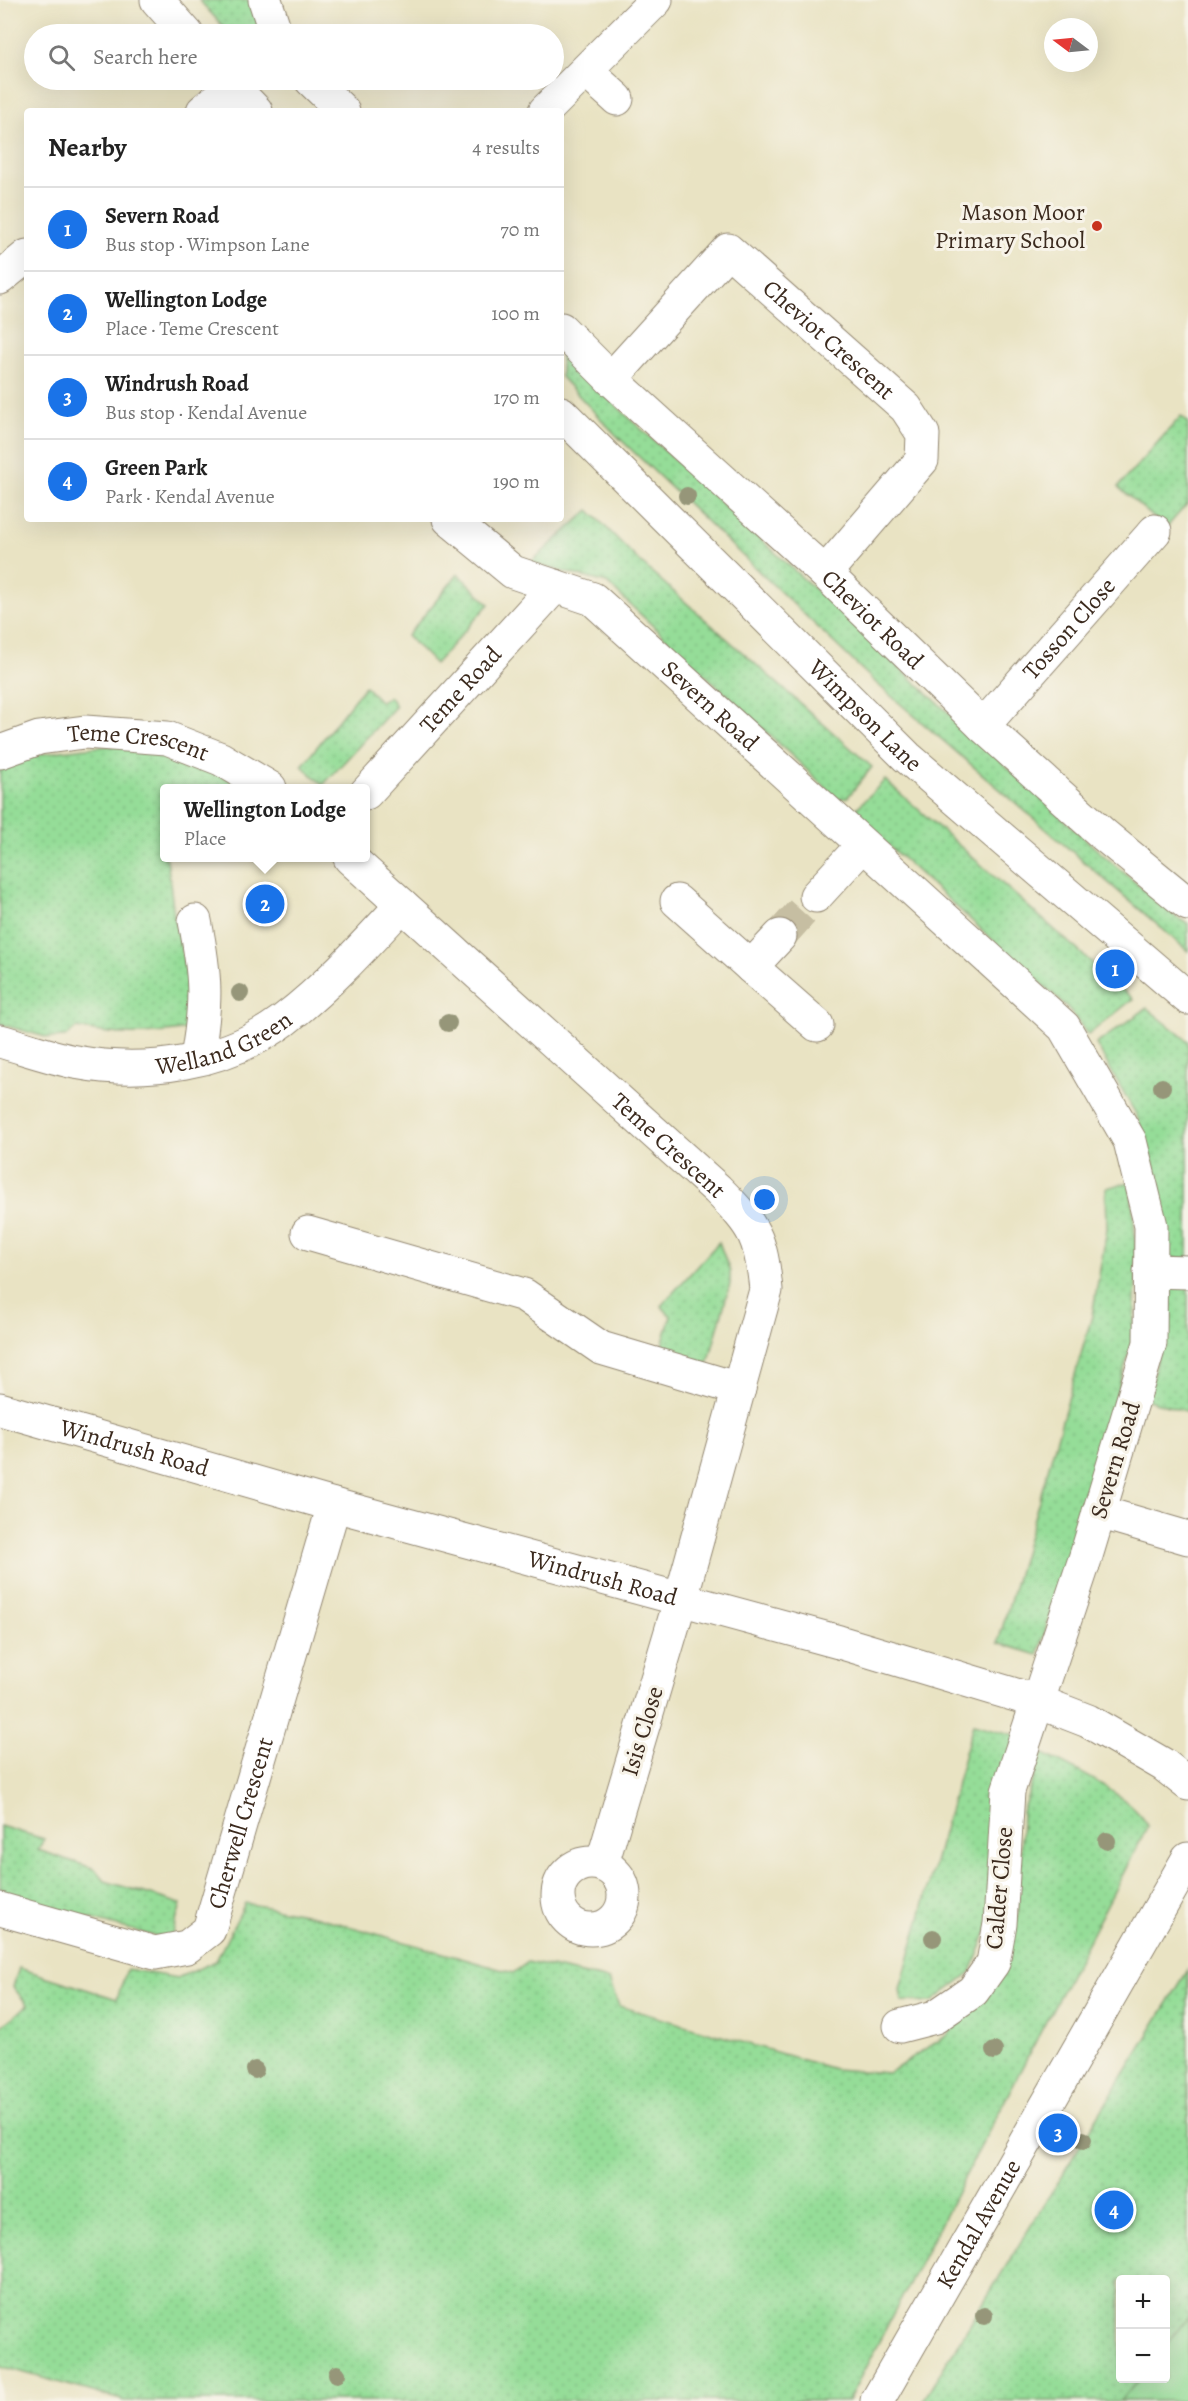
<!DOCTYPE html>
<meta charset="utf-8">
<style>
:root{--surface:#fff;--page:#f2f2f2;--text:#222;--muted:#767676;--line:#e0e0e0;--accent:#1a73e8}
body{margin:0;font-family:Alegreya,serif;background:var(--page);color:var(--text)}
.controls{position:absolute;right:18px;bottom:18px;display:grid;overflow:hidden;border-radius:6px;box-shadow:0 6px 24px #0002}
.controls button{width:54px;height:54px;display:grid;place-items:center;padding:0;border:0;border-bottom:2px solid var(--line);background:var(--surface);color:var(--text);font:30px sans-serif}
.compass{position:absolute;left:1044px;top:18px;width:54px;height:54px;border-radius:50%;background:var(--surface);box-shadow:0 6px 24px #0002;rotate:286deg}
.you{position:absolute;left:765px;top:1200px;width:21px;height:21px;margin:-15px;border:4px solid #fff;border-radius:50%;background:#1a73e8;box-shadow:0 0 0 9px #1a73e833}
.badge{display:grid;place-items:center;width:39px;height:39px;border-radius:50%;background:var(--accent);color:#fff;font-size:20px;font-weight:700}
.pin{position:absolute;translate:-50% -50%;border:3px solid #fff;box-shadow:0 2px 6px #0006}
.popup{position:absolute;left:160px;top:784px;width:210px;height:78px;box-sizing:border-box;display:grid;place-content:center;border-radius:6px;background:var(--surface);filter:drop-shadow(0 2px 4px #0005);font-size:20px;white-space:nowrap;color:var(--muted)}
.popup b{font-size:22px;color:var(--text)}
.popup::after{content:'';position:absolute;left:50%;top:100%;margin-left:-12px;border:12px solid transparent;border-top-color:var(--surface)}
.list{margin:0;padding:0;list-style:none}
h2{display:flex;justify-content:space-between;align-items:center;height:78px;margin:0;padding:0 24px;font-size:26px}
h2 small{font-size:20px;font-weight:400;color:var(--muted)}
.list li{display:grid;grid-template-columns:39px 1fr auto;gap:18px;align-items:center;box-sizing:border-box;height:84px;padding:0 24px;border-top:2px solid var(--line)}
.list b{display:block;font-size:22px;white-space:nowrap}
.list p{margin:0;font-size:20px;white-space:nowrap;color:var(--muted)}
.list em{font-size:20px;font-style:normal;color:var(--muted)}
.icon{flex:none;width:33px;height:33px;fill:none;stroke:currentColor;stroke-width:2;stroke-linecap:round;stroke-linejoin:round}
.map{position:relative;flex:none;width:1188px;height:2401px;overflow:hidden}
.search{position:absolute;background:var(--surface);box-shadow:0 6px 24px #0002;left:24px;top:24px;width:540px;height:66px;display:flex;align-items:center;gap:15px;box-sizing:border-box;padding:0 21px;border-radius:33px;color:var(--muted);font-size:22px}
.panel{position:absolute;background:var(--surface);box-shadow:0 6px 24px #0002;left:24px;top:108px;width:540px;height:414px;border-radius:6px}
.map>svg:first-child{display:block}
.grass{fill:url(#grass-dots);stroke:#68845b;stroke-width:1.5;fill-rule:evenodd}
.garden{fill:#95dd98;stroke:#68845b;stroke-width:1.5}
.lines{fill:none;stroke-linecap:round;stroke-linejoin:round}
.minor-tunnel{stroke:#c6bea2;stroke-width:33;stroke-dasharray:33 16;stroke-linecap:butt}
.minor-casing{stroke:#928670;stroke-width:35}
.minor{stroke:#fff;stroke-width:33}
.tree{fill:#969679}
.poi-dot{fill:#c8321e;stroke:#f7f3e8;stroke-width:2}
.labels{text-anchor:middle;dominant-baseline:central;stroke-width:6;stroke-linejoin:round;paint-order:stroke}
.poi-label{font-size:24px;fill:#3b2a1e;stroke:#f7f3e8;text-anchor:end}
.street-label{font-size:24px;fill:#3b2a1e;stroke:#f7f3e8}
</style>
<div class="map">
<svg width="1188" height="2401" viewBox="0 0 1188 2401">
<defs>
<pattern id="grass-dots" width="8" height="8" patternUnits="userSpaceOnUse" patternTransform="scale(1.5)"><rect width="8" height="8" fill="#95dd98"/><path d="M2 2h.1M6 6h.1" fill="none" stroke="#81be83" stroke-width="1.8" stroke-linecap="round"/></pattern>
</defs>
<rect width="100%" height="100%" fill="#f7f3e8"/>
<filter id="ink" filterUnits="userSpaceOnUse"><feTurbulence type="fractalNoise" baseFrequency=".0167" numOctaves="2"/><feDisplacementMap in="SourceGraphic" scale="12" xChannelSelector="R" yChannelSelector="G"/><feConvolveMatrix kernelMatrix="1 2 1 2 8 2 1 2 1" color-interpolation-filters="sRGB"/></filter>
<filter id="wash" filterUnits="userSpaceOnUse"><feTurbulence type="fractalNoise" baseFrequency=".008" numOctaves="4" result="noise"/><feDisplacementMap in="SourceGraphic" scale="24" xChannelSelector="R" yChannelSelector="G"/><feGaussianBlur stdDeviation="1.35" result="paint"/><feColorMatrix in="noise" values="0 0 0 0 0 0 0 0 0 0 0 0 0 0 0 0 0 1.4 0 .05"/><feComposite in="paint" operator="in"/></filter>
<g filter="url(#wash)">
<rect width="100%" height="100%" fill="#e9e3c3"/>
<g class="grass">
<path d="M 199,0 L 251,0 L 265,29 L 257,34 L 230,34 Z"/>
<path d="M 561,351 L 627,416 L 1095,848 L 1177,918 L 1188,923 L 1188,951 L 876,683 L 616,435 L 561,377 Z"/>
<path d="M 1181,416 L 1188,422 L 1188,503 L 1166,528 L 1118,487 Z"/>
<path d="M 589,510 L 639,561 L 872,767 L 847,798 L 838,799 L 607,583 L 530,563 Z"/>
<path d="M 458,574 L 489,604 L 435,664 L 407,636 Z"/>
<path d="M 365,686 L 381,702 L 389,696 L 396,706 L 323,785 L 302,766 Z"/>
<path d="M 136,745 L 199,762 L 244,788 L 164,788 L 164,858 L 167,858 L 174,915 L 192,1001 L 187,1029 C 148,1036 115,1036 77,1028 L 65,1037 L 49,1038 L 0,1024 L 0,764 C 46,751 89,746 136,745 Z"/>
<path d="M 885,780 L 1133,999 L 1088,1035 L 1067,1007 L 858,818 L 857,808 Z"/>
<path d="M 1147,1008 L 1188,1041 L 1188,1259 L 1165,1257 L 1159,1181 L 1137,1116 L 1096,1044 Z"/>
<path d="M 1130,1182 C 1137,1237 1138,1289 1132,1343 L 1038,1655 L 998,1643 L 1092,1316 L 1107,1229 L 1106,1188 Z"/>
<path d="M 719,1242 L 730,1272 L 730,1284 L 708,1364 L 660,1352 L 671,1316 L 661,1306 Z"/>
<path d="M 1172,1284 L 1188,1284 L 1188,1412 L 1148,1400 Z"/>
<path d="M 973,1724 L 1015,1735 L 989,1926 L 971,1972 L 932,2002 L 902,2001 L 900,1990 Z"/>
<path d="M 1042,1753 C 1075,1769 1130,1795 1148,1826 L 848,2401 L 125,2401 L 0,2366 L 0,2027 L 28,2005 L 13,1987 L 19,1968 L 117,1999 L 127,1969 L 177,1978 L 216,1961 L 245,1903 L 310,1915 L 513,1973 L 528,1962 L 609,1980 L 619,2006 L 834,2069 L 889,2073 L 946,2036 L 988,1997 L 1018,1917 L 1022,1812 Z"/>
<path d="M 0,1826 L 44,1839 L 38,1850 L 95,1869 L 105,1881 L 181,1904 L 172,1936 L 165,1939 L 0,1894 Z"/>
<path d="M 1188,1970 L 1188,2401 L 923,2401 ZM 1120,2280 L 1166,2280 L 1166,2378 L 1120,2378 Z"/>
</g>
<path class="garden" d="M 1188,2317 L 1188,2401 L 1121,2401 L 1139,2379 L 1166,2378 L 1166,2345 Z"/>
</g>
<g filter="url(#ink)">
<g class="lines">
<path class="minor-tunnel" d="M 780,936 L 816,896"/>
<defs>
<g id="minor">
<path d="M 157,0 L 187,34"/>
<path d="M 265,0 L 276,34"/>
<path d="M 586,71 L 617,99"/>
<path d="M 226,80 L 256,111"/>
<path d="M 311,80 L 343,111"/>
<path d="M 203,111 L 232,87"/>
<path d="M 545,111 L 656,0"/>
<path d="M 0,278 L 27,256"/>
<path id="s1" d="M 561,329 L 611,379 L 825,573 L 983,726 L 1104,835 L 1188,904"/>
<path id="s2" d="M 611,379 L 728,250 L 906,408 L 923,434 L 922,460 L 825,573"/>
<path id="s3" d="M 561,413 L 907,757 L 1188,998"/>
<path id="s4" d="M 449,519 L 513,572 L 593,599 L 1064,1027 L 1130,1141 L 1151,1226 L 1150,1343 L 1086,1556 L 1008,1791 L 1000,1924 L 993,1963 L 973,1991 L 935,2017 L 900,2026"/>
<path id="s5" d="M 983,726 L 1155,531"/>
<path id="s6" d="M 0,752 L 39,738 L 85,732 L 167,738 L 221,759 L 270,788"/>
<path id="s7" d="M 366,793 L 555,586"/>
<path id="s8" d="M 350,858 L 717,1189 C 755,1227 761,1237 766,1290 L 681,1598 L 602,1864"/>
<path d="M 816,896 L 863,845"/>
<path d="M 677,901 L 751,967 L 780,936"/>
<path d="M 195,921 C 206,977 207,1002 197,1058"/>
<path d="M 751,967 L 817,1025"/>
<path id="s9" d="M 0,1041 C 25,1048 50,1057 75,1062 C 145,1075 226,1064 284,1020 C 327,987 365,945 402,905"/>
<path d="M 308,1233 L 524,1295 L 601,1348 L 739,1389"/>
<path d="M 1150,1271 L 1188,1272"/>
<path id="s10" d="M 0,1409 L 334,1505 L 839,1642 L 1039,1702 L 1088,1721 L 1164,1765 L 1188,1784"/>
<path d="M 1099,1512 L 1188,1538"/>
<circle cx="591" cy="1896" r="33"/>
<path id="s11" d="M 0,1909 L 155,1953 L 187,1947 L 209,1930 L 334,1505"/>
<path id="s12" d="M 877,2401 L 1188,1859"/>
</g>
</defs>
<use href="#minor" class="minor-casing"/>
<use href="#minor" class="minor"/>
</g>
<g class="tree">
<circle cx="687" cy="496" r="9"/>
<circle cx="240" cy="993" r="9"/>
<circle cx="448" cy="1023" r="9"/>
<circle cx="1162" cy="1087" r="9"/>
<circle cx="1107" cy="1841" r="9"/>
<circle cx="933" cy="1938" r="9"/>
<circle cx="994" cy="2051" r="9"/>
<circle cx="255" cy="2070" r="9"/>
<circle cx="1083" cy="2140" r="9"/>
<circle cx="984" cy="2316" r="9"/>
<circle cx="337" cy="2374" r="9"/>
</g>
</g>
<circle class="poi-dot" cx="1097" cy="226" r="6"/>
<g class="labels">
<g class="poi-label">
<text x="1085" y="212">Mason Moor<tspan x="1085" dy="28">Primary School</tspan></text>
</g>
<g class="street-label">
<text stroke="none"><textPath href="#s2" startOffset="309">Cheviot Crescent</textPath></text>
<text stroke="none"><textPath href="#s1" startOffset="426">Cheviot Road</textPath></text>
<text stroke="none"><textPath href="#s5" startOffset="130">Tosson Close</textPath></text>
<text stroke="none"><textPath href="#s7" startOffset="140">Teme Road</textPath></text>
<text stroke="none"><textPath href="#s4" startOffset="326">Severn Road</textPath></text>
<text stroke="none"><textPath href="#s3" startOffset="429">Wimpson Lane</textPath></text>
<text stroke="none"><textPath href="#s6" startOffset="142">Teme Crescent</textPath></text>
<text stroke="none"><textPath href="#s9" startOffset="231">Welland Green</textPath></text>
<text stroke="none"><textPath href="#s8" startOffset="429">Teme Crescent</textPath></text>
<text stroke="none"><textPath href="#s10" startOffset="140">Windrush Road</textPath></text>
<text transform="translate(1115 1460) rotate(-73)">Severn Road</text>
<text stroke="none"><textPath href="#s10" startOffset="626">Windrush Road</textPath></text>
<text transform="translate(642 1731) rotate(-73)">Isis Close</text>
<text stroke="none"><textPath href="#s11" startOffset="333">Cherwell Crescent</textPath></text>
<text transform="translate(999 1888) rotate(-85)">Calder Close</text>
<text stroke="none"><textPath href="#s12" startOffset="204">Kendal Avenue</textPath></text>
</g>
</g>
</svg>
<div class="controls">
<button>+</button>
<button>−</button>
</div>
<svg class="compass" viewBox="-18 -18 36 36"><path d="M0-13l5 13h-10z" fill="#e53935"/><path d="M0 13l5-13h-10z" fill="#767676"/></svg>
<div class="you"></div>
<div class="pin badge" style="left:1115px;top:969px">1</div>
<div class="pin badge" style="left:265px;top:904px">2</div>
<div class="popup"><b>Wellington Lodge</b>Place</div>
<div class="pin badge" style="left:1058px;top:2133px">3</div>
<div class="pin badge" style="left:1114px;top:2210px">4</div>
<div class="search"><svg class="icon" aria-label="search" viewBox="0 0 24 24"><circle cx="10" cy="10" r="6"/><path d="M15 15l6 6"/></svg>Search here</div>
<section class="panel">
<h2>Nearby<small>4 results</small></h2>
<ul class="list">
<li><span class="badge">1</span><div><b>Severn Road</b><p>Bus stop · Wimpson Lane</p></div><em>70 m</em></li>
<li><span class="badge">2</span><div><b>Wellington Lodge</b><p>Place · Teme Crescent</p></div><em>100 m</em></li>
<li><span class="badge">3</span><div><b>Windrush Road</b><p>Bus stop · Kendal Avenue</p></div><em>170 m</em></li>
<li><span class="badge">4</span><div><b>Green Park</b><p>Park · Kendal Avenue</p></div><em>190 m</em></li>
</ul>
</section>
</div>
